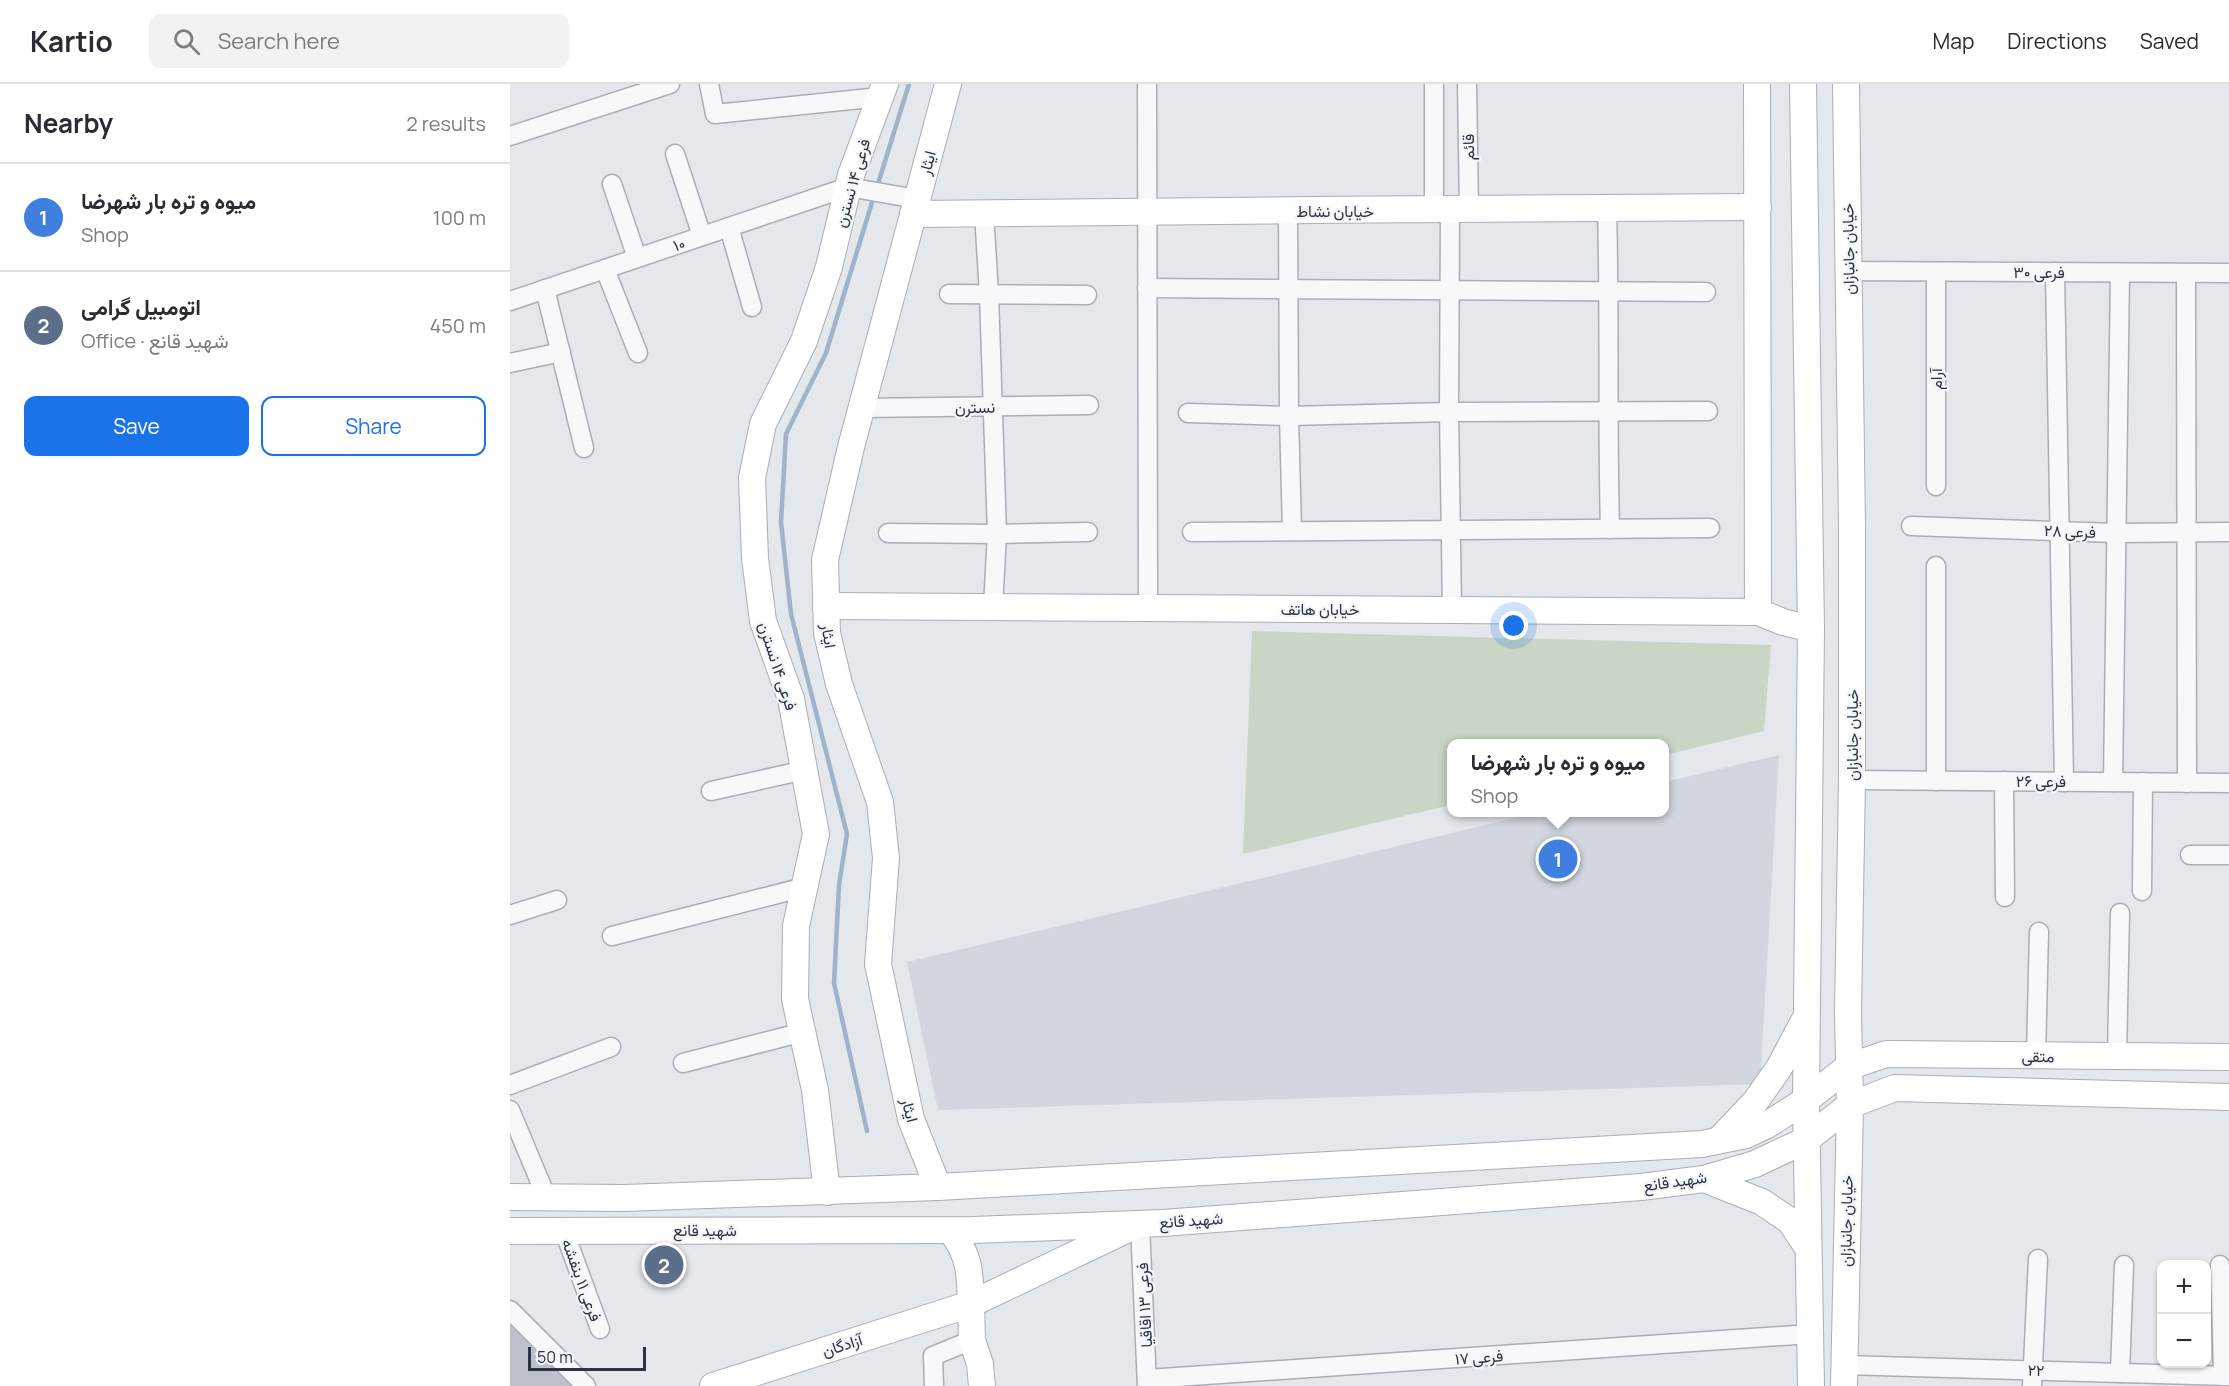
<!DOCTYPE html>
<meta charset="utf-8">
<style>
:root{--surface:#fff;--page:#f2f2f3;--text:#2b2b33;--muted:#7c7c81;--line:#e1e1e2;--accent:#1a73e8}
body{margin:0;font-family:Manrope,Vazirmatn,sans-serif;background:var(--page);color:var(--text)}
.controls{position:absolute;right:18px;bottom:18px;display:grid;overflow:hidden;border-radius:12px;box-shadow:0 2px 4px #0004}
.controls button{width:54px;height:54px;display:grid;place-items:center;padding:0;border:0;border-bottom:2px solid var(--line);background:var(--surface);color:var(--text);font:30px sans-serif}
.scale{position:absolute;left:18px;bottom:15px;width:118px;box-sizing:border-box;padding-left:6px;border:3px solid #2b3445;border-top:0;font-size:16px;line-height:21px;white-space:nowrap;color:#2b3445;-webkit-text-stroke:4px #f4f6f9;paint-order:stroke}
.you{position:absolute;left:1004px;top:542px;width:21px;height:21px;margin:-15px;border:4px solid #fff;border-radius:50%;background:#1a73e8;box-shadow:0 0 0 9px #1a73e833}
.badge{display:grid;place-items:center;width:39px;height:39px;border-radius:50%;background:var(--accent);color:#fff;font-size:20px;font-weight:700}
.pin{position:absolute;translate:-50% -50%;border:3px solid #fff;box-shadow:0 2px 6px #0006}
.popup{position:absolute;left:937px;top:655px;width:222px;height:78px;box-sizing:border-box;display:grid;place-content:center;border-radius:12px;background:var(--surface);filter:drop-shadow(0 2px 4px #0005);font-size:20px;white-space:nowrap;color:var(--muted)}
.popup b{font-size:22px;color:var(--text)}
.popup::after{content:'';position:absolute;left:50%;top:100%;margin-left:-12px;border:12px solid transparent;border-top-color:var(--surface)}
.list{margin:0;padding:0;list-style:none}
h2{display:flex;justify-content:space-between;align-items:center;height:78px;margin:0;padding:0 24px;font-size:26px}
h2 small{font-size:20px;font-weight:400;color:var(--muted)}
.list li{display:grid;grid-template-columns:39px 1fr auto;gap:18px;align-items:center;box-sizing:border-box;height:108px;padding:0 24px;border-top:2px solid var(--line)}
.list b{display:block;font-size:22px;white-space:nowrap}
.list p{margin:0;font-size:20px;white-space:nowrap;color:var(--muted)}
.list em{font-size:20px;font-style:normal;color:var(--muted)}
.actions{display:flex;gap:12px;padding:18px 24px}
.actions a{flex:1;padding:14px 0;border:2px solid var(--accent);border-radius:12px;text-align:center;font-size:21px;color:var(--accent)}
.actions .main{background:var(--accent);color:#fff}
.icon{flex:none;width:33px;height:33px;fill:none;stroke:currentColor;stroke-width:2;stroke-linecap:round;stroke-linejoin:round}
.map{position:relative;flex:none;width:1719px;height:1302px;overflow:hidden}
header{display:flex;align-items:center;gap:36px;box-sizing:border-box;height:84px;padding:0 30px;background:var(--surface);border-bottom:2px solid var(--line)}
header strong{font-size:28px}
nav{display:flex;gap:33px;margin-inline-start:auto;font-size:21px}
.search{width:420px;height:54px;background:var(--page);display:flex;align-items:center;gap:15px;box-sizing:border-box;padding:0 21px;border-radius:12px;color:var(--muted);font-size:22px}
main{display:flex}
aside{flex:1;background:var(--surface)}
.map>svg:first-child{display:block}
.built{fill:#d2d6de}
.green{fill:#c9d6c5}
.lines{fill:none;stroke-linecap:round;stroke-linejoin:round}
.stream{stroke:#9fb4cc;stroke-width:4.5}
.building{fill:#bbc0ca}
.street-casing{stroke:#a9aeb7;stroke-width:21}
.secondary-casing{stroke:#a9aeb7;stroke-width:28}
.street{stroke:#f7f8fa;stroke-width:18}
.secondary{stroke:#fff;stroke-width:26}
.labels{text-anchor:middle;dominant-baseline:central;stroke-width:4.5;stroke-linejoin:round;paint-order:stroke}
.street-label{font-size:16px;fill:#2b3445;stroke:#f4f6f9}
</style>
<header>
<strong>Kartio</strong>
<div class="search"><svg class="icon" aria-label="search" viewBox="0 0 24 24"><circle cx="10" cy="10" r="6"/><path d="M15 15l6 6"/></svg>Search here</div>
<nav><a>Map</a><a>Directions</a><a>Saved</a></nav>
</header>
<main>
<aside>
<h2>Nearby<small>2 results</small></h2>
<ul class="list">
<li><span class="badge" style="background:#3f7fe0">1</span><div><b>میوه و تره بار شهرضا</b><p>Shop</p></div><em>100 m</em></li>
<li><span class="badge" style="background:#5c6f8a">2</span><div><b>اتومبیل گرامی</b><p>Office · شهید قانع</p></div><em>450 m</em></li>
</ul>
<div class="actions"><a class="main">Save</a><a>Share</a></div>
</aside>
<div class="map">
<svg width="1719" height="1302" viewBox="0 0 1719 1302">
<rect width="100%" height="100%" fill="#e4e7ec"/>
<path class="built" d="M 1269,671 L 1250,1000 L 428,1026 L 397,878 L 1027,729 L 1154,728 L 1155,698 Z"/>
<path class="green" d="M 742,547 L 1261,561 L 1254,647 L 1155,671 L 1154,660 L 942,660 L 941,721 L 733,770 Z"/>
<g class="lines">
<g class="stream">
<path d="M 367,103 L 399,0"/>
<path d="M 357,1047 L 324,899 L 329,801 L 337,750 L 281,530 L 271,438 L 276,350 L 316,269 L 364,112"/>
</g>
</g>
<path class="building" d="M 0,1237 L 69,1302 L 0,1302 Z"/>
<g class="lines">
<defs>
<g id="street">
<path d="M 199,0 L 205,30 L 370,13"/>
<path d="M 637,0 L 638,524"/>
<path d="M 924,0 L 924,126"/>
<path d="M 957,0 L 959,126"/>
<path d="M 0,52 L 160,0"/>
<path d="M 165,70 L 192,152"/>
<path d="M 102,100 L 127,174"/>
<path d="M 1097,125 C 1100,231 1097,338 1100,445"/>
<path d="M 940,126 L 939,328 L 942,526"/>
<path d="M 778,127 L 779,332 L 782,447"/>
<path d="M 474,129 L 479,210 L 487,450 L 483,523"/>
<path d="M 219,143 L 242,223"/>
<path d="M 95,185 L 128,269"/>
<path d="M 1338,187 L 1719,189"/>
<path d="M 1545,188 L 1554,698"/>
<path d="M 1676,189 L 1677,699"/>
<path d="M 637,204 L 1196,208"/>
<path d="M 35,205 L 74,364"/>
<path d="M 439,210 L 577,211"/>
<path d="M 0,217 L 338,103 L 407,115"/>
<path d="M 0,279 L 51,268"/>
<path d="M 351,324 L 579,321"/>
<path d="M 678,329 L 779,332 L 939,328 L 1198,327"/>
<path d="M 1426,402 L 1426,188"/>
<path d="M 1401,442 L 1606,449 L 1719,448"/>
<path d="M 682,448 L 1200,444"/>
<path d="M 378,449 L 487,450 L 578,448"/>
<path d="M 1426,482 L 1426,697"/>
<path d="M 1342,696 L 1719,699"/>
<path d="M 1494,697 L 1495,813"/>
<path d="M 1603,698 L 1610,189"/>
<path d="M 201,707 L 295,686"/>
<path d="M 1680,771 L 1719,771"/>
<path d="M 1632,807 L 1633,698"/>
<path d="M 0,831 L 47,816"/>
<path d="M 102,852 L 295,803"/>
<path d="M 1526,972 L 1529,848"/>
<path d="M 1607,972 L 1610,829"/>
<path d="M 173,979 L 293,948"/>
<path d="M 0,1001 L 101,963"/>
<path d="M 0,1026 L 36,1112"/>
<path d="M 630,1140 L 637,1302"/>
<path d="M 54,1147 L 90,1245"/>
<path d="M 1710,1181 L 1713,1292"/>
<path d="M 0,1226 L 76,1302"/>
<path d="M 1333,1281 L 1719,1292"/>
<path d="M 1610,1289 L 1614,1181"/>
<path d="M 637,1295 L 1300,1250"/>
<path d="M 424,1302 L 423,1272 L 462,1256"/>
<path d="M 1522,1302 L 1528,1175"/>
</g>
<g id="secondary">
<path d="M 1247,0 L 1248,528"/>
<path d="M 1293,0 L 1301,545 L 1296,1016 L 1301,1302"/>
<path d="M 403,130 C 685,125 966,126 1248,123"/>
<path d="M 316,522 L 1248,528 L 1273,538 L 1301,545"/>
<path d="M 1209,1056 L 1245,1018 L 1269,984 L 1295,935"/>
<path d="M 1194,1095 L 1252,1118 L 1280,1137 L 1298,1164"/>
<path d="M 428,1103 L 401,1035 L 368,880 L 376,774 L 370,718 L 329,600 L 317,549 L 315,476 L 341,363 L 438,0"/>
<path d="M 317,1108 L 305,1006 L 285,915 L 286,842 L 306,750 L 281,615 L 253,537 L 245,474 L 242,394 L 253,340 L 294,257 L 319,183 L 341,91 L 375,0"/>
<path d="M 0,1113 L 114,1114 L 428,1103 L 1192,1060 L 1236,1051 L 1257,1041 L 1296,1016 L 1338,983 L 1376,970 L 1719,973"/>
<path d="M 0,1147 L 463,1146 L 653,1139 L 1131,1103 L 1194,1095 L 1245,1080 L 1296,1056 L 1340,1021 L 1385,1004 L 1719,1013"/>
<path d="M 441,1147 C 460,1172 460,1189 461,1220 L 620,1144"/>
<path d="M 203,1302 L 461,1220 L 462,1256 L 470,1280 L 472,1302"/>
<path d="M 1334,1302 L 1340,1021 L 1338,928 L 1342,696 L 1342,442 L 1336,0"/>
</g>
</defs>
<use href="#street" class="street-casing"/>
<use href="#secondary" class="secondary-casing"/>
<use href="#street" class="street"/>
<use href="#secondary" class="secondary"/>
</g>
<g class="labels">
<g class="street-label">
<text transform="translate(958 63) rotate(-91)">قائم</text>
<text transform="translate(417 79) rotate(-75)">ایثار</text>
<text transform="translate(342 99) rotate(-74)">فرعی ۱۴ نسترن</text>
<text x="825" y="127">خیابان نشاط</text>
<text transform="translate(169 160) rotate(-19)">۱۰</text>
<text transform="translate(1338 165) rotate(-91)">خیابان جانبازان</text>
<text x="1529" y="188">فرعی ۳۰</text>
<text transform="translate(1426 295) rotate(-90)">آرام</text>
<text transform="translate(465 323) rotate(-1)">نسترن</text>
<text transform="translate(1560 447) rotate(2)">فرعی ۲۸</text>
<text x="810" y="525">خیابان هاتف</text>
<text transform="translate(319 552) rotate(81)">ایثار</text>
<text transform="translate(268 582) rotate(72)">فرعی ۱۴ نسترن</text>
<text transform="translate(1342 651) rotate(-90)">خیابان جانبازان</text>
<text x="1531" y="697">فرعی ۲۶</text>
<text transform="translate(1528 972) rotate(1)">متقی</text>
<text transform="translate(400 1026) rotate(75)">ایثار</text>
<text transform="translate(1165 1097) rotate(-8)">شهید قانع</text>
<text transform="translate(681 1136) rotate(-4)">شهید قانع</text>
<text transform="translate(1336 1137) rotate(-89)">خیابان جانبازان</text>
<text x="195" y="1146">شهید قانع</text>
<text transform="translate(72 1196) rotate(70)">فرعی ۱۱ بنفشه</text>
<text transform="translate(634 1221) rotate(-93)">فرعی ۱۳ اقاقیا</text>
<text transform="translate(332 1261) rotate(-18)">آزادگان</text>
<text transform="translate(969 1273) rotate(-4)">فرعی ۱۷</text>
<text transform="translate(1526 1286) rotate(2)">۲۲</text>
</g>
</g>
</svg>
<div class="controls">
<button>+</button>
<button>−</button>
</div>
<div class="scale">50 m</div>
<div class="you"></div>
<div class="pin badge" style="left:1048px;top:775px;background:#3f7fe0">1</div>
<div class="popup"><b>میوه و تره بار شهرضا</b>Shop</div>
<div class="pin badge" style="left:154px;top:1181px;background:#5c6f8a">2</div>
</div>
</main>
